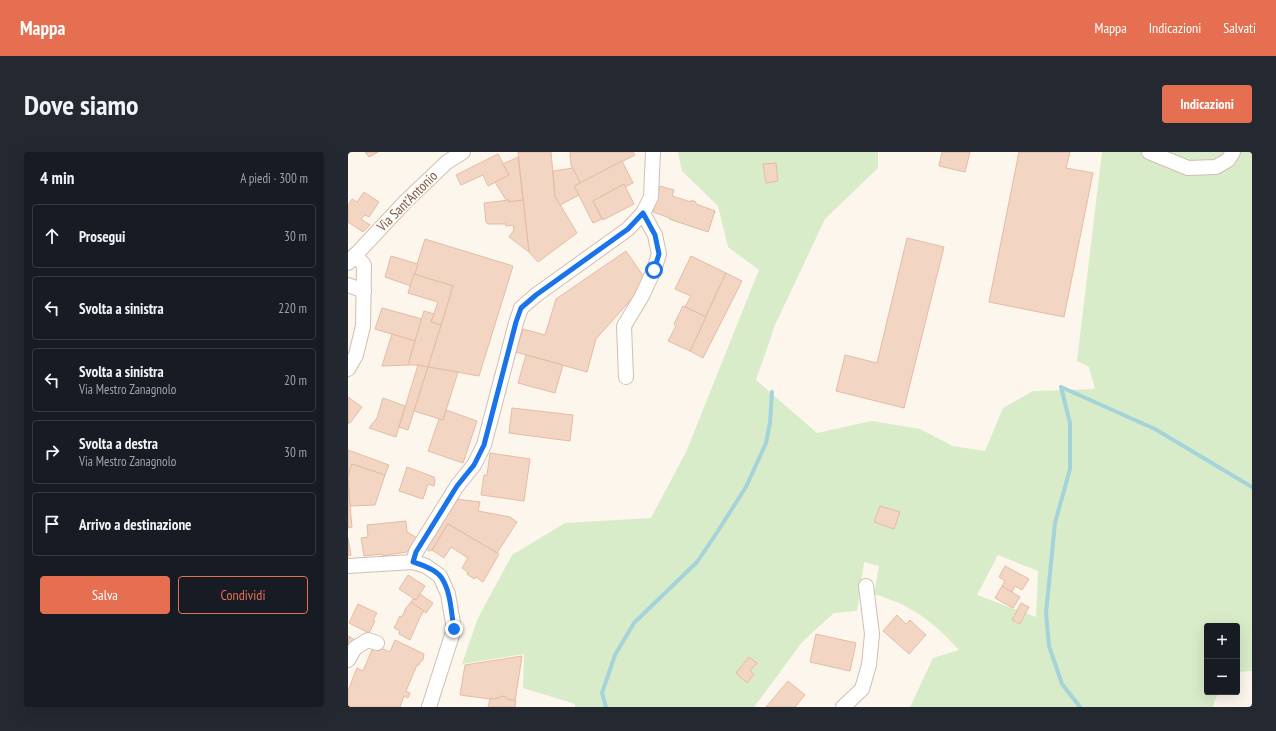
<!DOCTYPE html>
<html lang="it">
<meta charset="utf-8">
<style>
:root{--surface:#171b24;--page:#242831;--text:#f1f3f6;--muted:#9ea1a6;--line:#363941;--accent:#e76f51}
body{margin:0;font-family:"PT Sans Narrow",sans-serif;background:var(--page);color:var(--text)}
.controls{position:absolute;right:12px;bottom:12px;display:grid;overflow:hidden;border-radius:4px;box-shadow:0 4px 16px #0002}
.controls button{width:36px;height:36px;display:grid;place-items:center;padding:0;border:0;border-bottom:1px solid var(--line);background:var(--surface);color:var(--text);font:20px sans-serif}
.stop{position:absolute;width:12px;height:12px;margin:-9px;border:3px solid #1a73e8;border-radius:50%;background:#fff}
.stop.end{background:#1a73e8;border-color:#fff;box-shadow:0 1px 4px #0008}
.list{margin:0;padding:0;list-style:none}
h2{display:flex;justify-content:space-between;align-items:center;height:52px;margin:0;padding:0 16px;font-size:17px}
h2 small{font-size:13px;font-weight:400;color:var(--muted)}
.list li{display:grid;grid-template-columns:26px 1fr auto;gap:12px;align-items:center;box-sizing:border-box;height:64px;margin:0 8px 8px;padding:0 8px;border:1px solid var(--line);border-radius:4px}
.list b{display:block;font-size:15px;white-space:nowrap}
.list p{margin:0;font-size:13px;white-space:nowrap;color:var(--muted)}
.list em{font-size:13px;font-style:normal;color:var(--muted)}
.actions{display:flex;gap:8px;padding:12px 16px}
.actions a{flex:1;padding:9px 0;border:1px solid var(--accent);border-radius:4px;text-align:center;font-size:14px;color:var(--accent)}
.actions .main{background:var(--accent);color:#fff}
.icon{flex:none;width:22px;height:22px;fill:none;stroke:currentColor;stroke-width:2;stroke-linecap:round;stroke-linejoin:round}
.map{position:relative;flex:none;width:904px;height:555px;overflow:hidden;border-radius:4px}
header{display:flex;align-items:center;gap:24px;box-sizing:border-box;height:56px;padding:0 20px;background:var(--accent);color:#fff}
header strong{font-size:19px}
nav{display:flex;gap:22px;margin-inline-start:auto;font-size:14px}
.intro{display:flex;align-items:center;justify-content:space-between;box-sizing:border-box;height:96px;padding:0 24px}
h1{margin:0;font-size:28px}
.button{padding:10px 18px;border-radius:4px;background:var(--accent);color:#fff;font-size:14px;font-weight:700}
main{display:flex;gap:24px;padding:0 24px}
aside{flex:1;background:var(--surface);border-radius:4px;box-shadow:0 4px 16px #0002}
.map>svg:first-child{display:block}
.green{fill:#d8ecc9;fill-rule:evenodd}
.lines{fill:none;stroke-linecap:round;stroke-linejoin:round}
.stream{stroke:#a5d3da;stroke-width:4}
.building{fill:#f3d5c3;stroke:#e6bba3}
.street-casing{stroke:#d1beb0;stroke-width:16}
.street{stroke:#fff;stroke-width:14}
.route{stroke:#1a73e8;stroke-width:5}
.labels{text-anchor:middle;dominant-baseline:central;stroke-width:3.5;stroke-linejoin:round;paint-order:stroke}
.street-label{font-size:14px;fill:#7a5c4d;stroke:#fffaf3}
</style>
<header>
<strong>Mappa</strong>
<nav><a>Mappa</a><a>Indicazioni</a><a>Salvati</a></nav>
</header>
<div class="intro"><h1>Dove siamo</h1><a class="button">Indicazioni</a></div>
<main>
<aside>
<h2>4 min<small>A piedi · 300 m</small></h2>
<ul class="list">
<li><svg class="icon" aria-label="ahead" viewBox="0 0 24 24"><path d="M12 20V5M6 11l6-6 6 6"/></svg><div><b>Prosegui</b></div><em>30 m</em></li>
<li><svg class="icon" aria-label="left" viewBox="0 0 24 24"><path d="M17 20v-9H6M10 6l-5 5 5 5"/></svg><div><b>Svolta a sinistra</b></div><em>220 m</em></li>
<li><svg class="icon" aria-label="left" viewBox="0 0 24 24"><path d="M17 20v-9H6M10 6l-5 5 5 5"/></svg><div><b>Svolta a sinistra</b><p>Via Mestro Zanagnolo</p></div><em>20 m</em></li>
<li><svg class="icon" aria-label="right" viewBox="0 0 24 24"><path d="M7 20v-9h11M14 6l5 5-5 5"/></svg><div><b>Svolta a destra</b><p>Via Mestro Zanagnolo</p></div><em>30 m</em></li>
<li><svg class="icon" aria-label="arrive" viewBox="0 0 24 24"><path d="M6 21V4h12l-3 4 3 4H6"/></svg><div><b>Arrivo a destinazione</b></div></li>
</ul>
<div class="actions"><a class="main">Salva</a><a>Condividi</a></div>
</aside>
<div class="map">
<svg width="904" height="555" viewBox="0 0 904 555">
<rect width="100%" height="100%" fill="#fdf6ec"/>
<path class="green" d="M 330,0 L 530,0 L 530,16 L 477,67 L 427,173 L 408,228 L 469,281 L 524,269 L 572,277 L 605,294 L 637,299 L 655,256 L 685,239 L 747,237 L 741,215 L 729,209 L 754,0 L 904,0 L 904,519 L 889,520 L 889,474 L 859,474 L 859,540 L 872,540 L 867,547 L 865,555 L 562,555 L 585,506 L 611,498 C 585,469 563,453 526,442 L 531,414 L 516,410 L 509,459 L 486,461 L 455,489 L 406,555 L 227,555 L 227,552 L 175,536 L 176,502 L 114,512 L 130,466 L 164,403 L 217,371 L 303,366 L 339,298 L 411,118 L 380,95 L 370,54 L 334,19 ZM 650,403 L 690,419 L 688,465 L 629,443 Z"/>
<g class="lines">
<g class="stream">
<path d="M 713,235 L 722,271 L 722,317 L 707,371 L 698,461 L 701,494 L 714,532 L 732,555"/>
<path d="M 713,235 L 807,277 L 904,335"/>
<path d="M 258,555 L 254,541 L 267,503 L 286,471 L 349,410 L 366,385 L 398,335 L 418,291 L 422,271 L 424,240"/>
</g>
</g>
<g class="building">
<path d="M 17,0 L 30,0 L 21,5 Z"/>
<path d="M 170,0 L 203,0 L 207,44 L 229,81 L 190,110 L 181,100 Z"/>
<path d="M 222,0 L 285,0 L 287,3 L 232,31 L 223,13 Z"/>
<path d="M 594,0 L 622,0 L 617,20 L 591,14 Z"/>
<path d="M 671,0 L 722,0 L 718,16 L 745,21 L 716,165 L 641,150 Z"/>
<path d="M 150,2 L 161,23 L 140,34 L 135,23 L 113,33 L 108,23 Z"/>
<path d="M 170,5 L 175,48 L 161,50 L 161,48 L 158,48 L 147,30 L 161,23 L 155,12 Z"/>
<path d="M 274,9 L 285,31 L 277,35 L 276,32 L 245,49 L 254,67 L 245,71 L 226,34 Z"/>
<path d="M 428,11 L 430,29 L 418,31 L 415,12 Z"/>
<path d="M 225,16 L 232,31 L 226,34 L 231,43 L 212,53 L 207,44 L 205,19 Z"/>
<path d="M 276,32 L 286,52 L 255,68 L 245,49 Z"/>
<path d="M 312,34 L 326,38 L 324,44 L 343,50 L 343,48 L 348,50 L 348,52 L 367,59 L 360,80 L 321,67 L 322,66 L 305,60 Z"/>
<path d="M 16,40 L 31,50 L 21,65 L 17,63 L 13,67 L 22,73 L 15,80 L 0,70 L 0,53 L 4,47 L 9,50 Z"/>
<path d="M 161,48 L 161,50 L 175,48 L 181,100 L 161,85 L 166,78 L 165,73 L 158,74 L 158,72 L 140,72 L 138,70 L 136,51 Z"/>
<path d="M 559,86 L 596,95 L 556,256 L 488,239 L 497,203 L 529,211 Z"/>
<path d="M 77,87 L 165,114 L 131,224 L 80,215 L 105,134 L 66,122 Z"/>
<path d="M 278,99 L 296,125 L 288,142 L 248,187 L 239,220 L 168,200 L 175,177 L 197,183 L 208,147 Z"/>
<path d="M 43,104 L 70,112 L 63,134 L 37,125 Z"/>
<path d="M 343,104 L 378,121 L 363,153 L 358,165 L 337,155 L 343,144 L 327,137 Z"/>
<path d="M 378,121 L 394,129 L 355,206 L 342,199 Z"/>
<path d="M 66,122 L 105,134 L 93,173 L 83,170 L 90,150 L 60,141 Z"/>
<path d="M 335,154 L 358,165 L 342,199 L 320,189 L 328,174 L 326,172 Z"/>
<path d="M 34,156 L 74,167 L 67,189 L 27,177 Z"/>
<path d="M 76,159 L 86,162 L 83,170 L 93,173 L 80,215 L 70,213 L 60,213 Z"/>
<path d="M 44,182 L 67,189 L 60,213 L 34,214 Z"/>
<path d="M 178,203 L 215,213 L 207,241 L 170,231 Z"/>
<path d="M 70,213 L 80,215 L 60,278 L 51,275 Z"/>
<path d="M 80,215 L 110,220 L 95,268 L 66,259 Z"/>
<path d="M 0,245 L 14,255 L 2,271 L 1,270 L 0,272 Z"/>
<path d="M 35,246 L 57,254 L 48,285 L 21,276 L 29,266 Z"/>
<path d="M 164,256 L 225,263 L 222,289 L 161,281 Z"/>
<path d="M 98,258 L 129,269 L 115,311 L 80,299 L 91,267 L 95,268 Z"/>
<path d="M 0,298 L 41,313 L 37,323 L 4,312 L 0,324 Z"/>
<path d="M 142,301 L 182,307 L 176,349 L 133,343 L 136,323 L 139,323 Z"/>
<path d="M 4,312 L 37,323 L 27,353 L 2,354 L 0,324 Z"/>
<path d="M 59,315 L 86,325 L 87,328 L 86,334 L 80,332 L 75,347 L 51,339 Z"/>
<path d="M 0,333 L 4,375 L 0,376 Z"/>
<path d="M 108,347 L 132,350 L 130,359 L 162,365 L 169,370 L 149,401 L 100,372 L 84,398 L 81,399 L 78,397 Z"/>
<path d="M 532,354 L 552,360 L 546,377 L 526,370 Z"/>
<path d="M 58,369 L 59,380 L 69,386 L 59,400 L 34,404 L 34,402 L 16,404 L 13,386 L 20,385 L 19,373 Z"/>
<path d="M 100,372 L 151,402 L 135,430 L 128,425 L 126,427 L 119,422 L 120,420 L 114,416 L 120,406 L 103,395 L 96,406 L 84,398 Z"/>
<path d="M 0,386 L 3,403 L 0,404 Z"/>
<path d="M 657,414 L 681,427 L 674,438 L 667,434 L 664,440 L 654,434 L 657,429 L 651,425 Z"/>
<path d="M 60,423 L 77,434 L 68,448 L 51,437 Z"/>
<path d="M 654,434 L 672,445 L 665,456 L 647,446 Z"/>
<path d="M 72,442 L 85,451 L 78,461 L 63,450 L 65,447 L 68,448 Z"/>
<path d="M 63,450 L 76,459 L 72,465 L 62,488 L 51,482 L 52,479 L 46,476 L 52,464 L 54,465 L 58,456 Z"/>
<path d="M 673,451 L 681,455 L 672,472 L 664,468 Z"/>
<path d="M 10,452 L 29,461 L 25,468 L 27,469 L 21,481 L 1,471 Z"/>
<path d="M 549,463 L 558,472 L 562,468 L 578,483 L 561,502 L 535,479 Z"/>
<path d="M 468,482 L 508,491 L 502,519 L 462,510 Z"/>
<path d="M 0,484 L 7,488 L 0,501 Z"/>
<path d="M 47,488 L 76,502 L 75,508 L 72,510 L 71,513 L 69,513 L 58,539 L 62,541 L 60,546 L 56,544 L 52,555 L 0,555 L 0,539 L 9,516 L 15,519 L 26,493 L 42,500 Z"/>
<path d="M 174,504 L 167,549 L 159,547 L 158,545 L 153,544 L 151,546 L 142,547 L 112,543 L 117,513 Z"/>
<path d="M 401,505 L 409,511 L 402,519 L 406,522 L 399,531 L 388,521 Z"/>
<path d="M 440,529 L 457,543 L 447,555 L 418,555 Z"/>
<path d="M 153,544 L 158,545 L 159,547 L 168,549 L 167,555 L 140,555 L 142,547 L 151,546 Z"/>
</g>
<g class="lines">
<defs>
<g id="street">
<path d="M 801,0 L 840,16 L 868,15 L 880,8 L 885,0"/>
<path d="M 0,111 L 58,49 L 99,10 L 115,0"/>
<path d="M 0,133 L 16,139"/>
<path d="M 0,217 L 8,203 L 15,174 L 16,113 L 7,103"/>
<path d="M 278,225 L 276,174 L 294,144 L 306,118 L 311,102 L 307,83 L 295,61"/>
<path d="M 65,410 L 68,400 L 109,334 L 126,313 L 136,293 L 168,171 L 173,156 L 188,143 L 280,77 L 295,61 L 303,45 L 305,0"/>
<path d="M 0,414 L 65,410 L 78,414 L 92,424 L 100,442 L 106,477 L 81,555"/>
<path d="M 0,508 L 7,496 L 20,488 L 29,491"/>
<path d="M 495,555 L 514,537 L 521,513 L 524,482 L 518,434"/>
</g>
</defs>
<use href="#street" class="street-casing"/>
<use href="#street" class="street"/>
</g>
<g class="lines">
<path class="route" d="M 106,477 C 103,460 103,439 93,425 C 87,417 74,413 65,410 L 68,400 L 109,334 L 126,313 L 136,293 L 168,170 L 173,156 L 188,143 L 280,77 L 295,61 L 307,83 L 311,102 L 306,118"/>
</g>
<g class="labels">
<g class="street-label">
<text transform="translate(59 49) rotate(-45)">Via Sant'Antonio</text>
</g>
</g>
</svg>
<div class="controls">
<button>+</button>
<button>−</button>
</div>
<div class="stop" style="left:306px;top:118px"></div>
<div class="stop end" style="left:106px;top:477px"></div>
</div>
</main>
